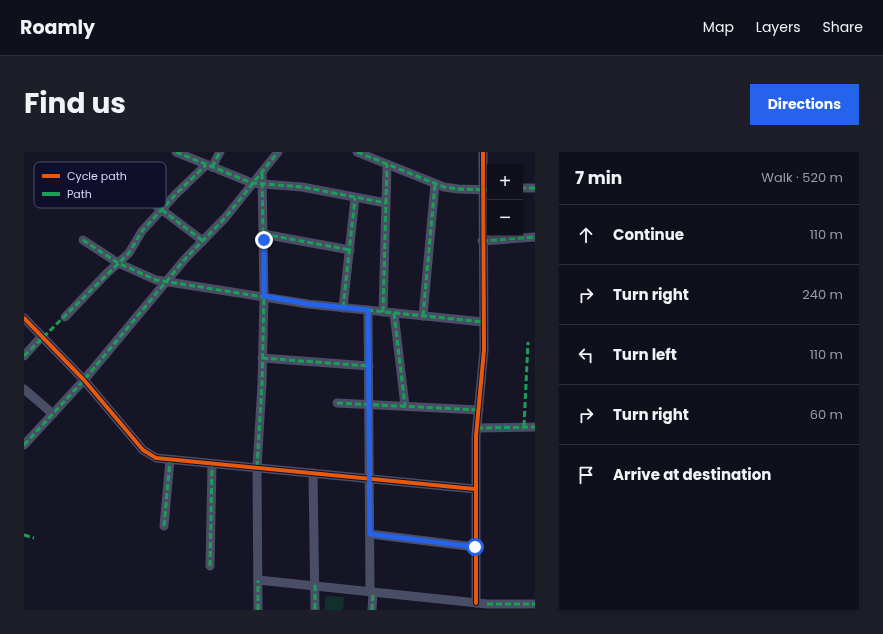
<!DOCTYPE html>
<meta charset="utf-8">
<style>
:root{--surface:#10101c;--page:#1e1e29;--text:#f1f3f6;--muted:#9c9da3;--line:#30303b;--accent:#2563eb}
body{margin:0;font-family:Poppins,sans-serif;background:var(--page);color:var(--text)}
.controls{position:absolute;right:12px;top:12px;display:grid;overflow:hidden;border-radius:0px;box-shadow:0 2px 6px #0003}
.controls button{width:36px;height:36px;display:grid;place-items:center;padding:0;border:0;border-bottom:1px solid var(--line);background:var(--surface);color:var(--text);font:20px sans-serif}
.stop{position:absolute;width:12px;height:12px;margin:-9px;border:3px solid #2563eb;border-radius:50%;background:#fff}
.stop.end{background:#2563eb;border-color:#fff;box-shadow:0 1px 4px #0008}
.list{margin:0;padding:0;list-style:none}
h2{display:flex;justify-content:space-between;align-items:center;height:52px;margin:0;padding:0 16px;font-size:17px}
h2 small{font-size:13px;font-weight:400;color:var(--muted)}
.list li{display:grid;grid-template-columns:26px 1fr auto;gap:12px;align-items:center;box-sizing:border-box;height:60px;padding:0 16px;border-top:1px solid var(--line)}
.list b{display:block;font-size:15px;white-space:nowrap}
.list em{font-size:13px;font-style:normal;color:var(--muted)}
.icon{flex:none;width:22px;height:22px;fill:none;stroke:currentColor;stroke-width:2;stroke-linecap:round;stroke-linejoin:round}
.map{position:relative;flex:none;width:511px;height:458px;overflow:hidden;border-radius:0px}
header{display:flex;align-items:center;gap:24px;box-sizing:border-box;height:56px;padding:0 20px;background:var(--surface);border-bottom:1px solid var(--line)}
header strong{font-size:19px}
nav{display:flex;gap:22px;margin-inline-start:auto;font-size:14px}
.intro{display:flex;align-items:center;justify-content:space-between;box-sizing:border-box;height:96px;padding:0 24px}
h1{margin:0;font-size:28px}
.button{padding:10px 18px;border-radius:0px;background:var(--accent);color:#fff;font-size:14px;font-weight:700}
main{display:flex;gap:24px;padding:0 24px}
aside{flex:1;background:var(--surface);border-radius:0px;box-shadow:0 2px 6px #0003}
.map>svg:first-child{display:block}
.green{fill:#12312d}
.lines{fill:none;stroke-linecap:round;stroke-linejoin:round}
.minor{stroke:#4a4d66;stroke-width:9}
.quiet{stroke:#1a9f57;stroke-width:3;stroke-dasharray:6 3;stroke-linecap:butt}
.cycleway-casing{stroke:#0f0f2b;stroke-width:6}
.cycleway{stroke:#e8590c;stroke-width:4}
.route{stroke:#2563eb;stroke-width:5}
.key{fill:#0f0f2b;stroke:#4c4c6b;stroke-width:1}
.key-label{font-size:11px;fill:#d9dbff}
</style>
<header>
<strong>Roamly</strong>
<nav><a>Map</a><a>Layers</a><a>Share</a></nav>
</header>
<div class="intro"><h1>Find us</h1><a class="button">Directions</a></div>
<main>
<div class="map">
<svg width="511" height="458" viewBox="0 0 511 458">
<rect width="100%" height="100%" fill="#151525"/>
<path class="green" d="M 302,444 L 320,445 L 319,458 L 300,458 Z"/>
<g class="lines">
<g class="minor">
<path d="M 152,0 L 228,31 L 278,35 L 362,51"/>
<path d="M 333,0 L 420,35 L 434,37 L 466,38"/>
<path d="M 188,15 L 196,0"/>
<path d="M 109,36 L 179,89"/>
<path d="M 496,36 L 511,36"/>
<path d="M 239,82 L 326,98"/>
<path d="M 59,88 L 94,111 L 132,128 L 284,152 L 459,170"/>
<path d="M 458,89 L 511,85"/>
<path d="M 319,156 L 331,46"/>
<path d="M 344,158 L 346,439"/>
<path d="M 359,160 L 363,13"/>
<path d="M 370,161 L 381,254"/>
<path d="M 399,164 L 411,32"/>
<path d="M 41,165 L 82,122 L 105,101 L 118,79 L 152,42 L 182,13"/>
<path d="M 0,166 L 60,228 L 119,298 L 132,306 L 451,337"/>
<path d="M 0,204 L 18,184"/>
<path d="M 238,206 L 345,214"/>
<path d="M 0,237 L 29,262"/>
<path d="M 313,251 L 455,258"/>
<path d="M 453,276 L 511,275"/>
<path d="M 0,293 L 60,228 L 161,107 L 201,66 L 254,0"/>
<path d="M 289,321 L 291,458"/>
<path d="M 140,374 L 146,308"/>
<path d="M 346,382 L 451,395"/>
<path d="M 186,414 L 188,312"/>
<path d="M 234,428 L 463,452 L 511,452"/>
<path d="M 452,451 L 452,284 L 460,198 L 459,0"/>
<path d="M 234,458 L 233,315 L 238,232 L 240,144 L 238,20"/>
<path d="M 348,458 L 349,440"/>
</g>
<g class="quiet">
<path d="M 152,0 L 228,31 L 278,35 L 362,51"/>
<path d="M 333,0 L 420,35 L 434,37 L 466,38"/>
<path d="M 188,15 L 196,0"/>
<path d="M 109,36 L 179,89"/>
<path d="M 496,36 L 511,36"/>
<path d="M 239,82 L 326,98"/>
<path d="M 59,88 L 94,111 L 132,128 L 284,152 L 459,170"/>
<path d="M 458,89 L 511,85"/>
<path d="M 319,156 L 331,46"/>
<path d="M 344,158 L 346,327"/>
<path d="M 359,160 L 363,13"/>
<path d="M 370,161 L 381,254"/>
<path d="M 399,164 L 411,32"/>
<path d="M 0,204 L 105,101 L 118,79 L 152,42 L 182,13"/>
<path d="M 238,206 L 345,214"/>
<path d="M 313,251 L 455,258"/>
<path d="M 500,274 L 504,190"/>
<path d="M 453,276 L 511,275"/>
<path d="M 0,293 L 60,228 L 161,107 L 201,66 L 254,0"/>
<path d="M 233,315 L 238,232 L 240,144 L 238,20"/>
<path d="M 140,374 L 146,308"/>
<path d="M 0,383 L 10,386"/>
<path d="M 186,414 L 188,312"/>
<path d="M 291,433 L 291,458"/>
<path d="M 463,452 L 511,452"/>
<path d="M 234,458 L 234,428"/>
<path d="M 348,458 L 349,440"/>
</g>
<defs>
<g id="cycleway">
<path d="M 0,166 L 60,228 L 119,298 L 132,306 L 451,337"/>
<path d="M 452,451 L 452,284 L 460,198 L 459,0"/>
</g>
</defs>
<use href="#cycleway" class="cycleway-casing"/>
<use href="#cycleway" class="cycleway"/>
</g>
<g class="lines">
<path class="route" d="M 240,88 L 240,144 L 284,152 L 344,158 L 346,382 L 451,395"/>
</g>
<rect x="10" y="10" width="132" height="46" rx="6" class="key"/>
<rect x="18" y="22" width="18" height="4" fill="#e8590c"/>
<rect x="18" y="40" width="18" height="4" fill="#1a9f57"/>
<g class="key-label">
<text x="43" y="28">Cycle path</text>
<text x="43" y="46">Path</text>
</g>
</svg>
<div class="controls">
<button>+</button>
<button>−</button>
</div>
<div class="stop" style="left:451px;top:395px"></div>
<div class="stop end" style="left:240px;top:88px"></div>
</div>
<aside>
<h2>7 min<small>Walk · 520 m</small></h2>
<ul class="list">
<li><svg class="icon" aria-label="ahead" viewBox="0 0 24 24"><path d="M12 20V5M6 11l6-6 6 6"/></svg><div><b>Continue</b></div><em>110 m</em></li>
<li><svg class="icon" aria-label="right" viewBox="0 0 24 24"><path d="M7 20v-9h11M14 6l5 5-5 5"/></svg><div><b>Turn right</b></div><em>240 m</em></li>
<li><svg class="icon" aria-label="left" viewBox="0 0 24 24"><path d="M17 20v-9H6M10 6l-5 5 5 5"/></svg><div><b>Turn left</b></div><em>110 m</em></li>
<li><svg class="icon" aria-label="right" viewBox="0 0 24 24"><path d="M7 20v-9h11M14 6l5 5-5 5"/></svg><div><b>Turn right</b></div><em>60 m</em></li>
<li><svg class="icon" aria-label="arrive" viewBox="0 0 24 24"><path d="M6 21V4h12l-3 4 3 4H6"/></svg><div><b>Arrive at destination</b></div></li>
</ul>
</aside>
</main>
